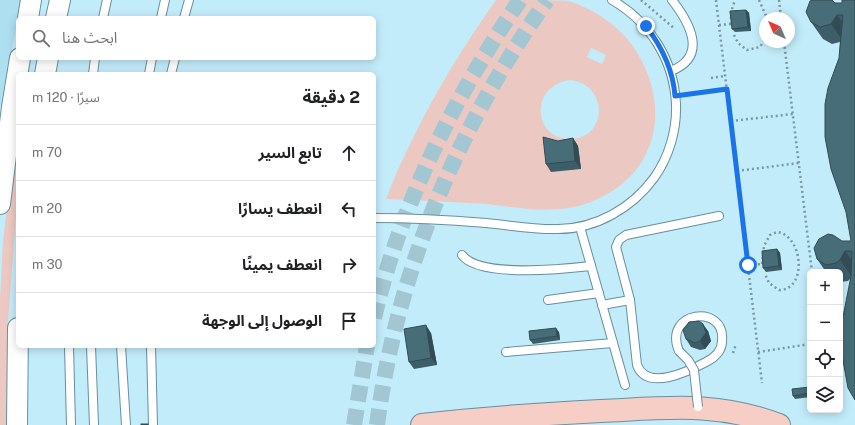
<!DOCTYPE html>
<html lang="ar">
<meta charset="utf-8">
<style>
:root{--surface:#fff;--page:#f6f6f6;--text:#202124;--muted:#757577;--line:#e0e0e0}
body{margin:0;font-family:"Public Sans","Noto Sans Arabic",sans-serif;background:var(--page);color:var(--text);direction:rtl}
.controls{position:absolute;right:12px;bottom:12px;display:grid;overflow:hidden;border-radius:6px;box-shadow:0 2px 10px #0003}
.controls button{width:36px;height:36px;display:grid;place-items:center;padding:0;border:0;border-bottom:1px solid var(--line);background:var(--surface);color:var(--text);font:20px sans-serif}
.compass{position:absolute;left:759px;top:12px;width:36px;height:36px;border-radius:50%;background:var(--surface);box-shadow:0 2px 10px #0003;rotate:316deg}
.stop{position:absolute;width:12px;height:12px;margin:-9px;border:3px solid #1a73e8;border-radius:50%;background:#fff}
.stop.end{background:#1a73e8;border-color:#fff;box-shadow:0 1px 4px #0008}
.list{margin:0;padding:0;list-style:none}
h2{display:flex;justify-content:space-between;align-items:center;height:52px;margin:0;padding:0 16px;font-size:17px}
h2 small{font-size:13px;font-weight:400;color:var(--muted)}
.list li{display:grid;grid-template-columns:26px 1fr auto;gap:12px;align-items:center;box-sizing:border-box;height:56px;padding:0 16px;border-top:1px solid var(--line)}
.list b{display:block;font-size:15px;white-space:nowrap}
.list em{font-size:13px;font-style:normal;color:var(--muted)}
.icon{flex:none;width:22px;height:22px;fill:none;stroke:currentColor;stroke-width:2;stroke-linecap:round;stroke-linejoin:round}
.map{position:relative;flex:none;width:855px;height:425px;overflow:hidden;direction:ltr}
.search{position:absolute;background:var(--surface);box-shadow:0 2px 10px #0003;left:16px;top:16px;width:360px;height:44px;display:flex;align-items:center;gap:10px;box-sizing:border-box;padding:0 14px;border-radius:6px;color:var(--muted);font-size:15px}
.panel{position:absolute;background:var(--surface);box-shadow:0 2px 10px #0003;left:16px;top:72px;width:360px;height:276px;border-radius:6px;direction:rtl}
.map>svg:first-child{display:block}
.built{fill:#addff0}
.green{fill:#ebc9c2;fill-rule:evenodd}
.lines{fill:none;stroke-linecap:round;stroke-linejoin:round}
.minor-tunnel{stroke:#a2c6d2;stroke-width:16;stroke-dasharray:16 8;stroke-linecap:butt}
.service-casing{stroke:#688f9c;stroke-width:10}
.tertiary-casing{stroke:#688f9c;stroke-width:22}
.secondary-casing{stroke:#688f9c;stroke-width:24}
.path{stroke:#7998a2;stroke-width:2.5;stroke-dasharray:2 3;stroke-linecap:butt}
.service{stroke:#fff;stroke-width:8}
.tertiary{stroke:#fff;stroke-width:20}
.secondary{stroke:#f6cec6;stroke-width:22}
.service-bridge-casing{stroke:#688f9c;stroke-width:10;stroke-linecap:butt}
.service-bridge{stroke:#fff;stroke-width:8}
.wall{fill:#3d5e68}
.shaded-wall{fill:#324c55}
.building{fill:#476d79;stroke:#324c55}
.route{stroke:#1a73e8;stroke-width:5}
</style>
<div class="map">
<svg width="855" height="425" viewBox="0 0 855 425">
<rect width="100%" height="100%" fill="#c3ecfa"/>
<path class="built" d="M 0,0 L 22,0 L 0,107 Z"/>
<g class="green">
<path d="M 496,0 C 512,0 556,0 569,1 C 593,9 617,24 632,45 C 674,104 659,178 588,203 C 554,215 520,208 486,204 C 452,202 419,200 386,199 C 414,128 452,62 496,0 ZM 591,48 L 606,55 L 602,64 L 587,57 ZM 570,80 C 610,85 607,139 570,139 C 532,139 530,85 570,80 Z"/>
<path d="M 18,114 L 18,189 L 8,322 L 7,425 L 0,425 L 0,299 L 3,241 Z"/>
</g>
<g class="lines">
<g class="minor-tunnel">
<path d="M 374,318 C 401,204 454,97 520,0"/>
<path d="M 354,425 L 367,346"/>
<path d="M 377,425 C 397,270 458,127 547,0"/>
</g>
<defs>
<g id="service">
<path d="M 103,18 L 107,0"/>
<path d="M 161,18 L 165,0"/>
<path d="M 184,18 L 189,0"/>
<path d="M 671,71 C 709,56 689,22 672,0"/>
<path d="M 93,74 L 95,58"/>
<path d="M 149,74 L 152,58"/>
<path d="M 171,74 L 175,58"/>
<path d="M 374,218 C 411,218 449,220 486,223 C 510,225 534,230 558,229 C 596,229 632,208 654,178 C 669,157 677,130 676,104 C 674,60 650,22 612,0"/>
<path d="M 580,227 L 625,385"/>
<path d="M 462,255 C 479,278 564,269 591,266"/>
<path d="M 548,300 L 599,293"/>
<path d="M 602,305 L 630,300"/>
<path d="M 69,346 L 71,425"/>
<path d="M 91,346 L 94,425"/>
<path d="M 121,346 L 126,425"/>
<path d="M 151,346 L 153,425"/>
<path d="M 679,351 C 662,311 726,303 722,341 C 722,351 714,358 706,362 C 689,371 647,392 637,365 L 630,300 L 616,247 L 619,240 L 626,235 L 719,216"/>
<path d="M 506,352 L 613,343"/>
</g>
<g id="tertiary">
<path d="M 28,18 L 31,0"/>
<path d="M 56,18 L 60,0"/>
<path d="M 45,74 L 48,58"/>
<path d="M 0,204 L 12,107 L 20,58"/>
<path d="M 17,425 L 18,328"/>
</g>
<path id="secondary" d="M 422,425 C 482,418 542,414 601,411 C 666,408 716,401 779,425"/>
</defs>
<use href="#service" class="service-casing"/>
<use href="#tertiary" class="tertiary-casing"/>
<use href="#secondary" class="secondary-casing"/>
<g class="path">
<path d="M 641,0 L 675,29"/>
<path d="M 716,0 L 762,383"/>
<path d="M 759,0 L 767,18"/>
<path d="M 779,0 L 781,18"/>
<path d="M 731,24 L 731,12 L 735,0"/>
<path d="M 719,25 L 731,24"/>
<path d="M 734,35 L 738,43 L 747,50 L 760,47 L 765,39"/>
<path d="M 784,42 L 812,272"/>
<path d="M 711,78 L 725,76"/>
<path d="M 686,94 L 727,89"/>
<path d="M 731,121 L 793,114"/>
<path d="M 737,171 L 799,163"/>
<path d="M 762,264 L 764,246 L 770,235 L 777,232 C 803,235 808,290 779,290 L 769,283 L 765,274"/>
<path d="M 748,265 L 763,264"/>
<path d="M 758,352 L 810,344"/>
<path d="M 733,353 L 736,344"/>
<path d="M 828,410 L 829,414"/>
</g>
<use href="#service" class="service"/>
<use href="#tertiary" class="tertiary"/>
<use href="#secondary" class="secondary"/>
<defs>
<path id="service-bridge" d="M 679,351 L 688,360 L 694,370 L 698,407"/>
</defs>
<use href="#service-bridge" class="service-bridge-casing"/>
<use href="#service-bridge" class="service-bridge"/>
</g>
<g class="wall">
<path d="M 855,0 L 855,400 L 850,279 L 848,281 L 840,282 L 840,272 L 826,272 L 817,259 L 842,241 L 851,241 L 839,58 L 840,42 L 832,44 L 823,39 L 811,22 L 835,3 L 842,3 Z"/>
<path d="M 746,10 L 749,13 L 751,31 L 735,32 L 732,29 Z"/>
<path d="M 573,138 L 578,146 L 581,169 L 551,172 L 546,164 L 558,141 Z"/>
<path d="M 777,249 L 780,253 L 782,270 L 766,272 L 763,268 Z"/>
<path d="M 708,331 L 711,341 L 705,349 L 700,350 L 691,347 L 686,339 Z"/>
<path d="M 559,332 L 560,340 L 533,344 L 530,340 Z"/>
<path d="M 431,333 L 437,365 L 414,369 L 409,362 Z"/>
<path d="M 810,387 L 810,397 L 795,399 L 793,396 Z"/>
</g>
<g class="shaded-wall">
<path d="M 746,10 L 749,13 L 751,31 L 748,27 Z"/>
<path d="M 837,15 L 849,32 L 843,41 L 831,24 Z"/>
<path d="M 573,138 L 578,146 L 581,169 L 575,161 Z"/>
<path d="M 777,249 L 780,253 L 782,270 L 779,266 Z"/>
<path d="M 845,251 L 855,265 L 853,278 L 840,260 Z"/>
<path d="M 703,324 L 708,331 L 711,341 L 705,349 L 700,341 Z"/>
<path d="M 426,325 L 431,333 L 437,365 L 431,358 Z"/>
<path d="M 556,328 L 559,332 L 560,340 L 557,336 Z"/>
</g>
<g class="building">
<path d="M 813,0 L 832,0 L 835,3 L 842,3 L 842,0 L 855,0 L 855,400 L 848,388 L 842,355 L 842,322 L 851,276 L 852,251 L 845,251 L 840,260 L 836,263 L 826,265 L 817,259 L 814,248 L 819,239 L 828,234 L 833,235 L 842,241 L 851,241 L 846,212 L 831,169 L 825,137 L 825,104 L 828,88 L 839,58 L 843,15 L 837,15 L 831,24 L 820,27 L 811,22 L 806,12 L 810,1 Z"/>
<path d="M 746,10 L 748,27 L 732,29 L 730,11 Z"/>
<path d="M 543,137 L 558,141 L 573,138 L 575,161 L 546,164 Z"/>
<path d="M 777,249 L 779,266 L 763,268 L 762,251 Z"/>
<path d="M 699,321 L 703,324 L 706,333 L 700,341 L 695,343 L 686,339 L 683,330 L 689,322 Z"/>
<path d="M 426,325 L 431,358 L 409,362 L 404,329 Z"/>
<path d="M 556,328 L 557,336 L 530,340 L 529,331 Z"/>
<path d="M 810,387 L 810,393 L 793,396 L 792,389 Z"/>
<rect x="141" y="424" width="7" height="1"/>
</g>
<g class="lines">
<path class="route" d="M 646,26 C 662,47 673,69 675,96 L 727,89 L 748,265"/>
</g>
</svg>
<div class="controls">
<button>+</button>
<button>−</button>
<button><svg class="icon" aria-label="locate" viewBox="0 0 24 24"><circle cx="12" cy="12" r="6"/><path d="M12 2v4M12 18v4M2 12h4M18 12h4"/></svg></button>
<button><svg class="icon" aria-label="layers" viewBox="0 0 24 24"><path d="M12 4l9 5-9 5-9-5zM3 14l9 5 9-5"/></svg></button>
</div>
<svg class="compass" viewBox="-18 -18 36 36"><path d="M0-13l5 13h-10z" fill="#e53935"/><path d="M0 13l5-13h-10z" fill="#757577"/></svg>
<div class="stop" style="left:748px;top:265px"></div>
<div class="stop end" style="left:646px;top:26px"></div>
<div class="search"><svg class="icon" aria-label="search" viewBox="0 0 24 24"><circle cx="10" cy="10" r="6"/><path d="M15 15l6 6"/></svg>ابحث هنا</div>
<section class="panel">
<h2>2 دقيقة<small>سيرًا · 120 m</small></h2>
<ul class="list">
<li><svg class="icon" aria-label="ahead" viewBox="0 0 24 24"><path d="M12 20V5M6 11l6-6 6 6"/></svg><div><b>تابع السير</b></div><em>70 m</em></li>
<li><svg class="icon" aria-label="left" viewBox="0 0 24 24"><path d="M17 20v-9H6M10 6l-5 5 5 5"/></svg><div><b>انعطف يسارًا</b></div><em>20 m</em></li>
<li><svg class="icon" aria-label="right" viewBox="0 0 24 24"><path d="M7 20v-9h11M14 6l5 5-5 5"/></svg><div><b>انعطف يمينًا</b></div><em>30 m</em></li>
<li><svg class="icon" aria-label="arrive" viewBox="0 0 24 24"><path d="M6 21V4h12l-3 4 3 4H6"/></svg><div><b>الوصول إلى الوجهة</b></div></li>
</ul>
</section>
</div>
